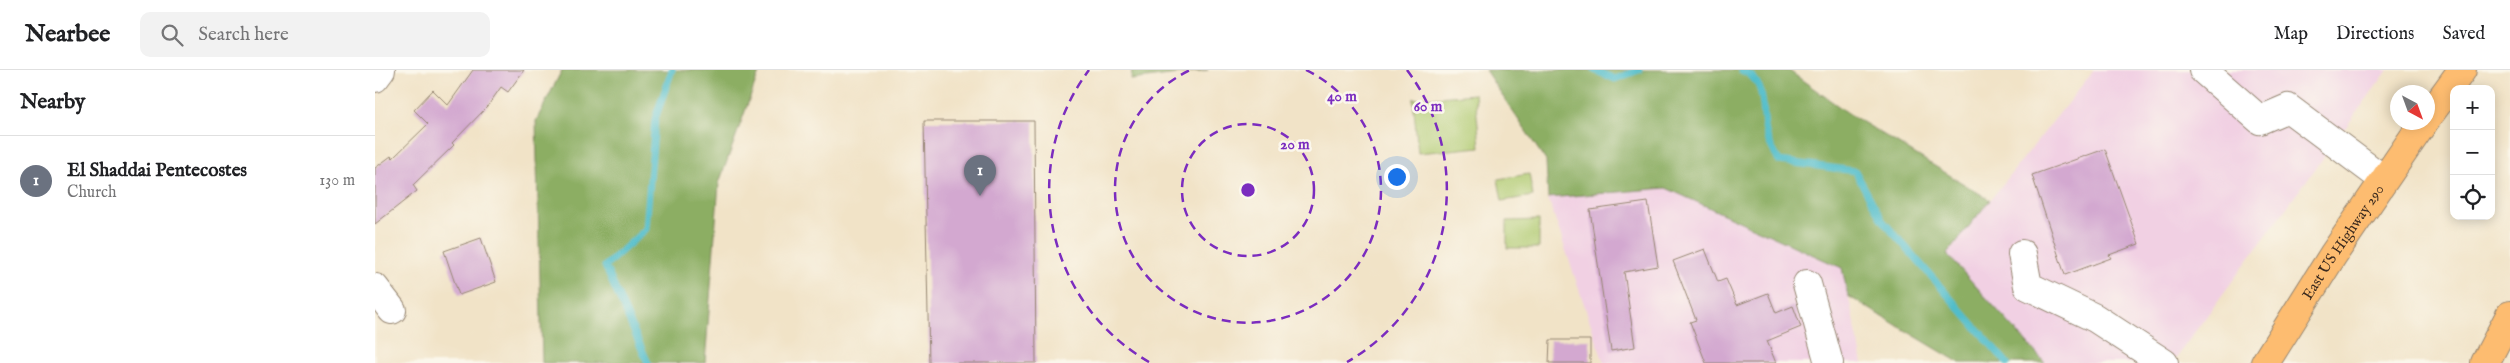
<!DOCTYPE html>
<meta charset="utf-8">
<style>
:root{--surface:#fff;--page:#f2f2f2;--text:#202124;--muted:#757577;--line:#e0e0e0;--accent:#d93025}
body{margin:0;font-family:"IM FELL English",serif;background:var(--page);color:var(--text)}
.controls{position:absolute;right:15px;top:15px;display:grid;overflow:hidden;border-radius:10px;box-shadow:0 2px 12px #0003}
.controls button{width:45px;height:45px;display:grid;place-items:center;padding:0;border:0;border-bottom:1px solid var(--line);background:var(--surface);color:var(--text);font:25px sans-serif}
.compass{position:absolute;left:2015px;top:15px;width:45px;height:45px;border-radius:50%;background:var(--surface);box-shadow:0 2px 12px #0003;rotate:139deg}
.you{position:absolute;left:1021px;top:106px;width:18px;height:18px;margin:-12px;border:4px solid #fff;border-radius:50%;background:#1a73e8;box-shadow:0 0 0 8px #1a73e833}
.badge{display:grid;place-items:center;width:32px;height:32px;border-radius:50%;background:var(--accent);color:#fff;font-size:16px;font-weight:700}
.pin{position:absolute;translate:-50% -41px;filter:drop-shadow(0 1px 2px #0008)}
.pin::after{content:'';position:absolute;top:26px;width:18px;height:15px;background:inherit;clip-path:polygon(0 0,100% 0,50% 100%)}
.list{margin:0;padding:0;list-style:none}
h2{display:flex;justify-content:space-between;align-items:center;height:65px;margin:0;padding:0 20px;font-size:21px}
h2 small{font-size:16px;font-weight:400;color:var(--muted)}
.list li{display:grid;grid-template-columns:32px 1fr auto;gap:15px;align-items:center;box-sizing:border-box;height:90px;padding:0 20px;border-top:1px solid var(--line)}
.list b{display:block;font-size:19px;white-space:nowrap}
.list p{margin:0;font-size:16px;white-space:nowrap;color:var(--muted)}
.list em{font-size:16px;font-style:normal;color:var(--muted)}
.icon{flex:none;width:28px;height:28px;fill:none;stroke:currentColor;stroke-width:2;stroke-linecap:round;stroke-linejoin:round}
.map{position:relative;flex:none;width:2135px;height:293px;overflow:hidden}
header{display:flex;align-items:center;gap:30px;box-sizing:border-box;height:70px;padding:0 25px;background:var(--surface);border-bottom:1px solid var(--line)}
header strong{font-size:24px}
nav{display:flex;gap:28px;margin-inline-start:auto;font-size:18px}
.search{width:350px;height:45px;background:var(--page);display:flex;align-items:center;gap:12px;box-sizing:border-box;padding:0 18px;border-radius:10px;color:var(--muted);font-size:19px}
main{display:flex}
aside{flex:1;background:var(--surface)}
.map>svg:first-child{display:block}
.built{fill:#f1d0e3}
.green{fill:#b0ca71;stroke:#767a48}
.forest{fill:#8cae63;stroke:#646c40}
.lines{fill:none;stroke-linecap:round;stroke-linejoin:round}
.stream{stroke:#51bdca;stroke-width:7}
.building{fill:#d3a8d0}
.minor-casing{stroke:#968672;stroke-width:30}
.major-casing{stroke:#968672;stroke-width:30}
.highway-casing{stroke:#968672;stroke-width:30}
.minor{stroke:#fff;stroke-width:28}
.major{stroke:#fdbc6f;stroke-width:28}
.highway{stroke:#fdbc6f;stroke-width:28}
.ring{fill:none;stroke:#7b2cbf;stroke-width:2.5;stroke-dasharray:9 6}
.labels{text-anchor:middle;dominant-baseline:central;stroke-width:5;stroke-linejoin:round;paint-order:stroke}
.street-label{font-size:15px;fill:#3b2a1e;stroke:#fbf7ec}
.centre{fill:#7b2cbf;stroke:#fbf7ec;stroke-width:2.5}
.ring-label{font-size:15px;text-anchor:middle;font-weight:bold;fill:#7b2cbf;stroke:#fbf7ec;stroke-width:5;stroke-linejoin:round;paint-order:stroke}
</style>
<header>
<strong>Nearbee</strong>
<div class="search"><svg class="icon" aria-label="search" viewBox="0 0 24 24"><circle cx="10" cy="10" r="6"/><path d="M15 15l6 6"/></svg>Search here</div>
<nav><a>Map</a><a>Directions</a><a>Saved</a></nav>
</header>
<main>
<aside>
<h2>Nearby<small></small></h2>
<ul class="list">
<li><span class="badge" style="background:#6b7280">1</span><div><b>El Shaddai Pentecostes</b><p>Church</p></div><em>130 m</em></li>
</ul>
</aside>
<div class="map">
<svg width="2135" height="293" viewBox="0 0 2135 293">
<rect width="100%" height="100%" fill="#fbf7ec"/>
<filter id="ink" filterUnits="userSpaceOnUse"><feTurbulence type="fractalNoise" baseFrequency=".02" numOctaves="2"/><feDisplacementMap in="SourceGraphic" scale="10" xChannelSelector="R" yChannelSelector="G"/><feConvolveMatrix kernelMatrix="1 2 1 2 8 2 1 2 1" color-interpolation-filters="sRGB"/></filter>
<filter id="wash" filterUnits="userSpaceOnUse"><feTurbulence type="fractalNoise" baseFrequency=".0096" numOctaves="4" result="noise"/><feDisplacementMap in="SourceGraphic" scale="20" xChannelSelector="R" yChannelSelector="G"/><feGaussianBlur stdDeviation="1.12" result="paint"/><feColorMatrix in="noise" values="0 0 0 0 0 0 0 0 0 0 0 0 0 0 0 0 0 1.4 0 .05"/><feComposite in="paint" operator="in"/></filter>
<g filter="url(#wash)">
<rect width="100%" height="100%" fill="#f1e3c7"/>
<g class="built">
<path d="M 1719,0 L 2013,0 L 1797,293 L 1670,293 L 1572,184 Z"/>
<path d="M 1447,105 L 1488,293 L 1229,293 L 1173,128 Z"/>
</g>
<g class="green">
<path d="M 1100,24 L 1105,77 L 1043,83 L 1038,29 Z"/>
<path d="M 1154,104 L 1158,126 L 1127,131 L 1123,109 Z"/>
<path d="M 1164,150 L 1164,178 L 1132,178 L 1132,151 Z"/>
</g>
<g class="forest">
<path d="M 187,0 L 385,0 L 344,113 L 330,293 L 167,293 L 161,51 Z"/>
<path d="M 757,0 L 833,0 L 756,10 Z"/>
<path d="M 1110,0 L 1413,0 L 1473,43 L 1615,130 L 1572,184 L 1670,293 L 1585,293 L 1473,226 L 1467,198 L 1291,118 L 1173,128 L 1171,91 Z"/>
</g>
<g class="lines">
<g class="stream">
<path d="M 1219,0 L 1240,9 L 1264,0"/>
<path d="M 1366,0 C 1395,11 1385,43 1392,66 C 1394,74 1400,83 1404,91 L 1480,101 L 1507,150 L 1632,293"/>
<path d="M 273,293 L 230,196 L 271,159 L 280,49 L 297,0"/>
</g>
</g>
<g id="blocks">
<g class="building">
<path d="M 98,0 L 149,0 L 133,22 L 126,17 L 112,37 L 77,73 L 79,75 L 38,115 L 42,121 L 0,154 L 0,98 L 16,86 L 18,88 L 53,54 L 39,40 L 58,20 L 73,35 Z"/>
<path d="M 549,51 L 659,51 L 661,293 L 554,293 Z"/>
<path d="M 1730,79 L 1764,174 L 1734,185 L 1736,188 L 1690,205 L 1657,105 Z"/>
<path d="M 1273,132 L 1283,196 L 1249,202 L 1260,277 L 1236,281 L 1215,140 Z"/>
<path d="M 106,168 L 121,212 L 84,225 L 69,181 Z"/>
<path d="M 1330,179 L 1343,212 L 1351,209 L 1362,235 L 1393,223 L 1401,243 L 1418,236 L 1426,257 L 1392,271 L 1401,293 L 1331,293 L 1315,252 L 1321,250 L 1298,191 Z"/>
<path d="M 1175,270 L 1215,270 L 1215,293 L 1174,293 Z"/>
</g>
</g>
</g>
<g filter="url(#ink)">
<use href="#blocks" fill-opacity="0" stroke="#968672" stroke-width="1"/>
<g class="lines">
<defs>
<g id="minor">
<path d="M 1828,0 L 1885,50 L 1913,38 L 2008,109"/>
<path d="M 0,8 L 6,0"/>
<path d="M 1647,184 L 1653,216 L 1720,248 L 1789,293"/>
<path d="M 1432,214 L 1454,293"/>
<path d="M 0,218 L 17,240"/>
</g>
<g id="major">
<path d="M 2052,48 L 2087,0"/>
<path id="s1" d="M 1890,293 L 1958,185 L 2049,52"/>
</g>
<path id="highway" d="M 2110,293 L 2135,245"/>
</defs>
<use href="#minor" class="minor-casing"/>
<use href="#major" class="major-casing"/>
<use href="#highway" class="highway-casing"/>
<use href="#minor" class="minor"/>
<use href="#major" class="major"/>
<use href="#highway" class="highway"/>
</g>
</g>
<g class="ring">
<circle cx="873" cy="120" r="66"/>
<path d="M931 0A133 133 0 1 1 815 0"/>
<path d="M774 292A199 199 0 0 1 714 0M1032 0A199 199 0 0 1 972 292"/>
</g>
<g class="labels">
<g class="street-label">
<text stroke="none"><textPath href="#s1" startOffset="144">East US Highway 290</textPath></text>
</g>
</g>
<circle cx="873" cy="120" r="8" class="centre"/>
<g class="ring-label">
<text x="967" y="31">40 m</text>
<text x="1053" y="41">60 m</text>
<text x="920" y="79">20 m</text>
</g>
</svg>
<div class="controls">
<button>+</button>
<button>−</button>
<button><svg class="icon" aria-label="locate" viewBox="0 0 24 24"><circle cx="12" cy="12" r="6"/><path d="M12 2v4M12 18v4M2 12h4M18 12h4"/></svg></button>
</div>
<svg class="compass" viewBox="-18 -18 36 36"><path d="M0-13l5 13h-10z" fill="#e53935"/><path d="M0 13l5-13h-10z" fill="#757577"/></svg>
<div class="you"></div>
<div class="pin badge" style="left:605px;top:126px;background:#6b7280">1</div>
</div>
</main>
